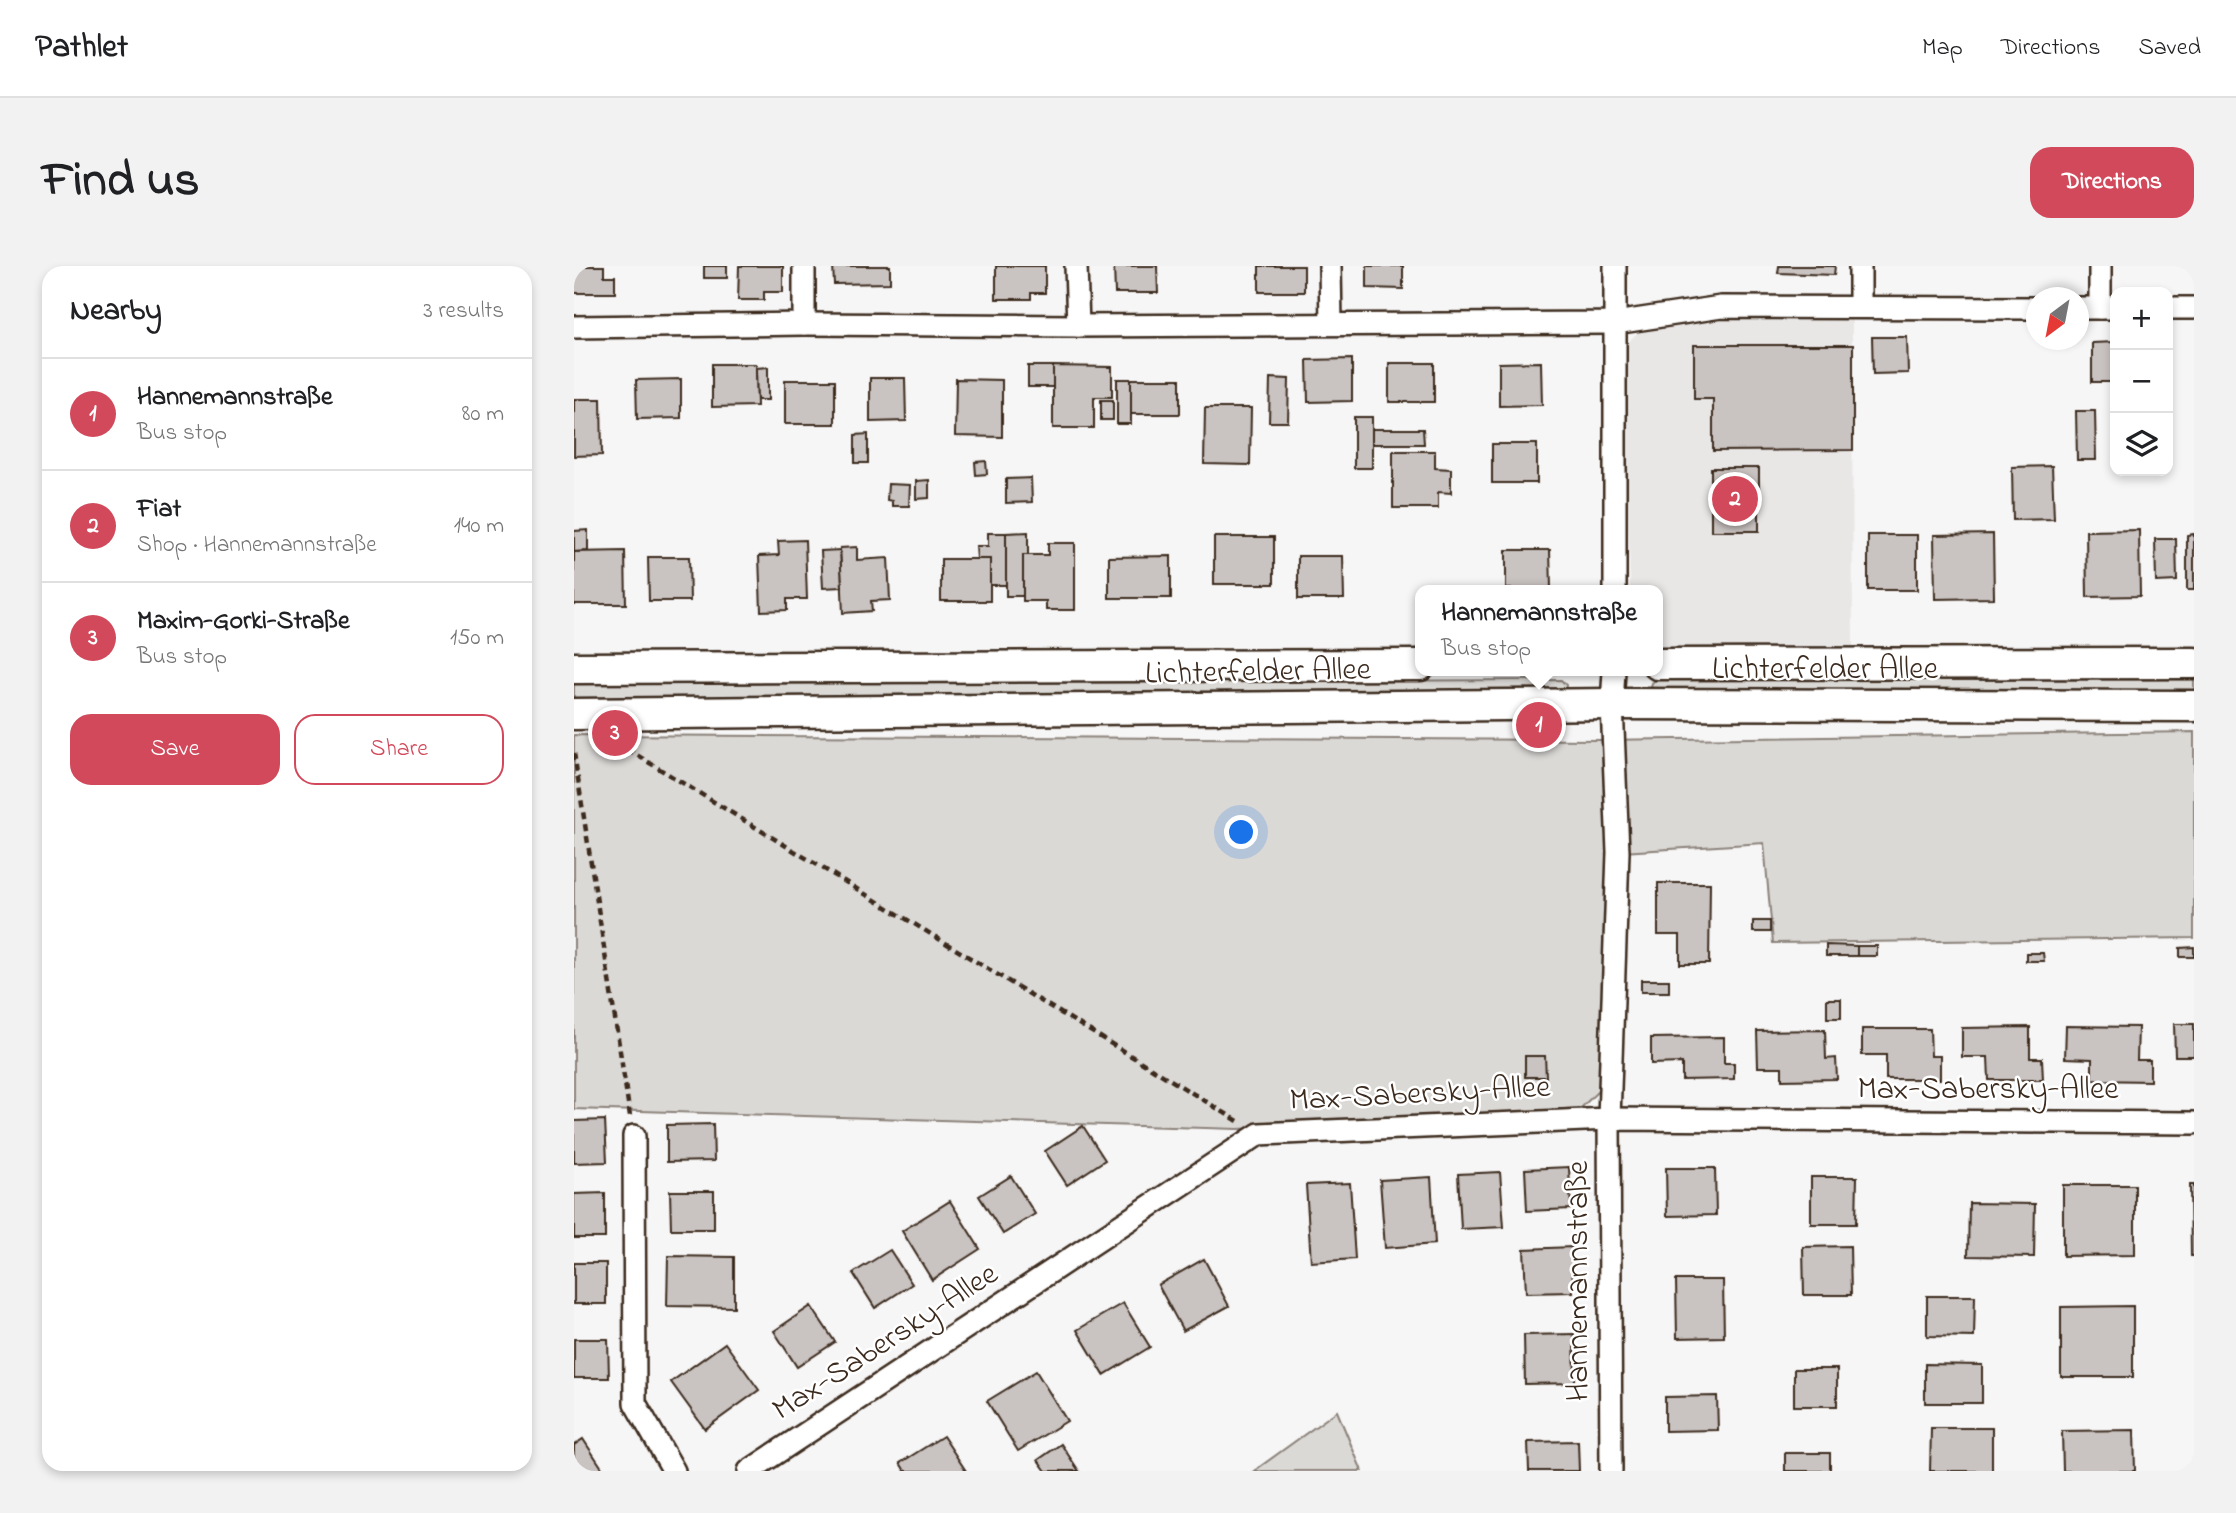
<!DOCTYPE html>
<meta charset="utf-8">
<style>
:root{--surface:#fff;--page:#f2f2f2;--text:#202124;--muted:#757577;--line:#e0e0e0;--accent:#d1495b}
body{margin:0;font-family:"Indie Flower",sans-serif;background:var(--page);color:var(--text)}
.controls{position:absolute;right:21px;top:21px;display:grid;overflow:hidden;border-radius:14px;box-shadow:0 4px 10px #0003}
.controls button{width:63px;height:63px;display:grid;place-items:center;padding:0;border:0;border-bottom:2px solid var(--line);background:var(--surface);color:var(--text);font:35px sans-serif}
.compass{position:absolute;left:1452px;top:21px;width:63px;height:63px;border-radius:50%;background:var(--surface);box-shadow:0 4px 10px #0003;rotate:212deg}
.you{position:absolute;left:668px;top:567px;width:24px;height:24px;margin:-18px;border:5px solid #fff;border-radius:50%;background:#1a73e8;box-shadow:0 0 0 10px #1a73e833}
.badge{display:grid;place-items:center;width:46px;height:46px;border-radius:50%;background:var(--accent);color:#fff;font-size:23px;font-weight:700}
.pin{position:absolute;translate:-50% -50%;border:4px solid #fff;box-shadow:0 2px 7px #0006}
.popup{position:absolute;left:841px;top:319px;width:248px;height:91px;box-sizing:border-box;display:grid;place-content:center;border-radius:14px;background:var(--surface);filter:drop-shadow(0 2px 5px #0005);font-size:23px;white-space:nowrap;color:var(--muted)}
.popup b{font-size:26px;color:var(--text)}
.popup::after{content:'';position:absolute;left:50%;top:100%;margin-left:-14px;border:14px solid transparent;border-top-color:var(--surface)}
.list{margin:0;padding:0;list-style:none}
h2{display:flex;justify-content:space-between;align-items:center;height:91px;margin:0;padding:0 28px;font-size:30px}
h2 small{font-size:23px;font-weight:400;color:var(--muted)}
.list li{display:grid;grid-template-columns:46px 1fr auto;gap:21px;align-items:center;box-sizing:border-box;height:112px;padding:0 28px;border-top:2px solid var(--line)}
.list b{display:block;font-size:26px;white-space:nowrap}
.list p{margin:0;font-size:23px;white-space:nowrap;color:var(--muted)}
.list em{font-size:23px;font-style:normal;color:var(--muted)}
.actions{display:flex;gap:14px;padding:21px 28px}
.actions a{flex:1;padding:16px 0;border:2px solid var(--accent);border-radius:21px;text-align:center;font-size:24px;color:var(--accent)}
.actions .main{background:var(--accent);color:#fff}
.icon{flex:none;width:38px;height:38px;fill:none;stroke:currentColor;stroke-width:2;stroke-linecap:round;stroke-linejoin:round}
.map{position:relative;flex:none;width:1620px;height:1205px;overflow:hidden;border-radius:21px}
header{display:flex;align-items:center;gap:42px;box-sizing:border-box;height:98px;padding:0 35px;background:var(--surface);border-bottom:2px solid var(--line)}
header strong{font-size:33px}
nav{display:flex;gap:38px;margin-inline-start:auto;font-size:24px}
.intro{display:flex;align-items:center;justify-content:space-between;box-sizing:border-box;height:168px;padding:0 42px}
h1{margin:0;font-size:49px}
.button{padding:18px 32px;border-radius:21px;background:var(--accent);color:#fff;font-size:24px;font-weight:700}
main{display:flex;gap:42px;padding:0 42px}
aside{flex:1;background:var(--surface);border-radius:21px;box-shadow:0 4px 10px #0003}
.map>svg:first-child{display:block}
.built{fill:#e9e7e6}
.green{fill:#dbd9d6;stroke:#8b827a;stroke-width:2}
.building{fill:#c9c3c1;stroke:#3b2a1e;stroke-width:2}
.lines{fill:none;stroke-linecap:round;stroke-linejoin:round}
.street-casing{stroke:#3b2a1e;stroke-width:26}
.secondary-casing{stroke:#3b2a1e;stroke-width:35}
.path{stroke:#3b2a1e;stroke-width:4.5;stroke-dasharray:7 5;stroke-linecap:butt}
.street{stroke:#fff;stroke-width:21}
.secondary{stroke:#fff;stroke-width:30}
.labels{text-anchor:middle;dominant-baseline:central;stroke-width:5;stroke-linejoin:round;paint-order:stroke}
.street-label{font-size:32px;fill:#3b2a1e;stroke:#fff}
</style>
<header>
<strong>Pathlet</strong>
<nav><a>Map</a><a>Directions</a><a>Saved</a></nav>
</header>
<div class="intro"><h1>Find us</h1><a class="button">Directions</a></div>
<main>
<aside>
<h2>Nearby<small>3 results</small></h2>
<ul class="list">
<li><span class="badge">1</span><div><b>Hannemannstraße</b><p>Bus stop</p></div><em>80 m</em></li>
<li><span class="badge">2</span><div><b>Fiat</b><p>Shop · Hannemannstraße</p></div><em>140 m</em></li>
<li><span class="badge">3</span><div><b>Maxim-Gorki-Straße</b><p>Bus stop</p></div><em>150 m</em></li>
</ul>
<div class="actions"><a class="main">Save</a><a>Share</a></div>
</aside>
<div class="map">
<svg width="1620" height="1205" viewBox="0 0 1620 1205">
<rect width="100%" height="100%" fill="#f7f6f6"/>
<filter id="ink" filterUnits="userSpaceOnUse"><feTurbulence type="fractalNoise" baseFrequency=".0143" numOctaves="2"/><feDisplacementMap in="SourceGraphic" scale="14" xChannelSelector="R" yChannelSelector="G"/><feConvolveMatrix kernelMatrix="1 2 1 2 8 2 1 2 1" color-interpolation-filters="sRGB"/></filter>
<g filter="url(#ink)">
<path class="built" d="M 1142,52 L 1278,54 L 1279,388 L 1084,386 L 1084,324 L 1056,324 L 1051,87 L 1056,74 L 1063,67 Z"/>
<g class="green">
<path d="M 1620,413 L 1620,428 L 1079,425 L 1077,422 L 1078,417 L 1083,414 Z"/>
<path d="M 987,414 L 992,419 L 991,426 L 0,438 L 0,418 Z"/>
<path d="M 1620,466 L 1620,672 L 1199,677 L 1190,577 L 1033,587 L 1026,823 L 1007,842 L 664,863 L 0,843 L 0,469 L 1025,474 Z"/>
<path d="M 763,1145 L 788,1205 L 680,1205 Z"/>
</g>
<g class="building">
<path d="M 0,0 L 30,0 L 30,10 L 41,10 L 41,27 L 0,27 Z"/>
<rect x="130" y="0" width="23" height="12"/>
<path d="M 165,0 L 209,0 L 209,26 L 190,26 L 190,34 L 164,34 Z"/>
<path d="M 259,0 L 316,0 L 316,17 L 260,18 Z"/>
<path d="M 422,0 L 471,0 L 471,27 L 457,27 L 457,33 L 422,33 Z"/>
<path d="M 540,0 L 583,0 L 584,27 L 541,27 Z"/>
<rect x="685" y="0" width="45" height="26"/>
<path d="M 793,0 L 829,0 L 829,23 L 793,22 Z"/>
<path d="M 1205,0 L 1261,0 L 1260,9 L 1204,7 Z"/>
<path d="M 1298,71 L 1333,71 L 1334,107 L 1299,108 Z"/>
<path d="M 1541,76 L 1541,116 L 1518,116 L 1518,77 Z"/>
<path d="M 1120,79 L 1279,79 L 1279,184 L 1139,185 L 1139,133 L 1120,133 Z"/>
<path d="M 778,93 L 778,135 L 734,136 L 733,94 Z"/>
<path d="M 967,96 L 968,139 L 925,140 L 925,97 Z"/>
<rect x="815" y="97" width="45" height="39"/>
<path d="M 138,98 L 182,98 L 183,140 L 138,141 Z"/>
<rect x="454" y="100" width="25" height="21"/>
<path d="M 479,100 L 538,101 L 538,131 L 520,131 L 520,162 L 479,162 Z"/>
<path d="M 194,101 L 194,134 L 183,134 L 182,102 Z"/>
<path d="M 296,112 L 331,112 L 332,155 L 296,156 Z"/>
<path d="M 696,112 L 715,113 L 714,156 L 695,156 Z"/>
<path d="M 107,113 L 107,152 L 63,153 L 62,114 Z"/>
<path d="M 382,113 L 428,114 L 428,171 L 381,170 Z"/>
<rect x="543" y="113" width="14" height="45"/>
<rect x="557" y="113" width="49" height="35"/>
<rect x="211" y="114" width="50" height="44"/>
<path d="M 0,133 L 27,133 L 28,189 L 0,190 Z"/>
<rect x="527" y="134" width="12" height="20"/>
<path d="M 631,142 L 677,142 L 676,199 L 630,198 Z"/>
<path d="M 1502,145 L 1521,145 L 1522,194 L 1503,194 Z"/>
<rect x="780" y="151" width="18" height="51"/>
<path d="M 798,163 L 849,163 L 850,178 L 798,178 Z"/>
<path d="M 294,168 L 294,197 L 281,197 L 281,169 Z"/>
<rect x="918" y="178" width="45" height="39"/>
<path d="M 819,185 L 861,185 L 861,202 L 877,203 L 877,227 L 864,226 L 864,242 L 819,242 Z"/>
<path d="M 412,195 L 413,208 L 402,209 L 401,196 Z"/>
<path d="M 1478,200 L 1480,253 L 1439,254 L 1438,201 Z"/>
<rect x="1137" y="202" width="48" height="63"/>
<path d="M 457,212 L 458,236 L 432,237 L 432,213 Z"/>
<path d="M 355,214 L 355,232 L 342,233 L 342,215 Z"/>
<path d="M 314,218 L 336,219 L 335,240 L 318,240 L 318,235 L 313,234 Z"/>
<path d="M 14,264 L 14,285 L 0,286 L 0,265 Z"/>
<path d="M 1565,264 L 1566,330 L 1513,331 L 1512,265 Z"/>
<path d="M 454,266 L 454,289 L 449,289 L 449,330 L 432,330 L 432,267 Z"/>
<path d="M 414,267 L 432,267 L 432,319 L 416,319 L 416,293 L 403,293 L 402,280 L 414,280 Z"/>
<path d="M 1419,268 L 1420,332 L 1361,333 L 1360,269 Z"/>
<path d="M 1620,268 L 1620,324 L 1613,324 L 1613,269 Z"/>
<rect x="1294" y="269" width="49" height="55"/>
<rect x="640" y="271" width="60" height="47"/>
<path d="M 1581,273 L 1602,273 L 1603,315 L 1582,316 Z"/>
<path d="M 231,274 L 233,333 L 213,333 L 213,344 L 187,345 L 185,290 L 205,289 L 204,275 Z"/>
<path d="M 474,277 L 501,277 L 501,344 L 472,344 L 472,335 L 449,335 L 449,289 L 474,289 Z"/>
<path d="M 283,281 L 283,294 L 314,292 L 316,334 L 297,335 L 298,345 L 269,347 L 266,282 Z"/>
<path d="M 266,284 L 268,321 L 249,322 L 247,285 Z"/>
<path d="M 932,284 L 976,284 L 977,323 L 932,323 Z"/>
<path d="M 51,285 L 52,338 L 0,338 L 0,286 Z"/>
<path d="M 597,290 L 597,332 L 535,332 L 535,291 Z"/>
<path d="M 724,290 L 769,290 L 770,333 L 724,333 Z"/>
<path d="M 74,291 L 115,291 L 116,335 L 75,335 Z"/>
<rect x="367" y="293" width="49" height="42"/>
<path d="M 1084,617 L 1136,617 L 1135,698 L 1106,698 L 1106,669 L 1084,669 Z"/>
<rect x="1179" y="655" width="17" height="11"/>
<path d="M 1252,679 L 1283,680 L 1283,690 L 1252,690 Z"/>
<rect x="1283" y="680" width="20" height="10"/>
<path d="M 1620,681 L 1620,691 L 1606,691 L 1606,682 Z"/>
<path d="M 1452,687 L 1469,687 L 1470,695 L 1452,695 Z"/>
<rect x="1067" y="714" width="28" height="12"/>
<rect x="1253" y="733" width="14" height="19"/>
<path d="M 1600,758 L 1620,758 L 1620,790 L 1601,790 Z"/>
<path d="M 1492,760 L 1564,761 L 1563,794 L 1576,794 L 1576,815 L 1518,814 L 1518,793 L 1491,792 Z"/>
<path d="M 1456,761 L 1456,792 L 1468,792 L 1469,814 L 1415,814 L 1414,791 L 1388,791 L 1388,762 Z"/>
<path d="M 1288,763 L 1356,763 L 1357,790 L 1366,790 L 1366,813 L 1312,813 L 1312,789 L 1288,789 Z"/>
<path d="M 1251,764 L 1252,793 L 1262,792 L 1263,813 L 1208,814 L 1208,801 L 1184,801 L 1183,765 Z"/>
<path d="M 1150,771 L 1150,797 L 1160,797 L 1160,813 L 1108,814 L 1108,797 L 1077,798 L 1077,772 Z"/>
<path d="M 951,790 L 971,790 L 972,811 L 951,811 Z"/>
<path d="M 31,854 L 33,896 L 0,897 L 0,855 Z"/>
<path d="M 139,858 L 140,895 L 93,896 L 93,859 Z"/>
<path d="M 509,860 L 531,894 L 493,919 L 471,885 Z"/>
<path d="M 995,901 L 997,943 L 953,945 L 951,903 Z"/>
<path d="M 1092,902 L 1141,902 L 1142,949 L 1093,950 Z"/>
<path d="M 926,906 L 930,961 L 887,963 L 884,908 Z"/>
<path d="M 437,910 L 461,948 L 429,968 L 405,930 Z"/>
<path d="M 857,911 L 861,978 L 811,982 L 806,914 Z"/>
<path d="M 1237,911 L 1283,911 L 1282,958 L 1237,958 Z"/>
<path d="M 776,917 L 781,993 L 737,996 L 732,919 Z"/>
<path d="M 1489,919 L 1561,919 L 1561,989 L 1489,990 Z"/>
<path d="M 1616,919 L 1620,919 L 1620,990 L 1617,990 Z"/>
<path d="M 96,925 L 140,925 L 140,963 L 97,963 Z"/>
<path d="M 31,927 L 31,972 L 0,972 L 0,928 Z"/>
<path d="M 376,935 L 406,983 L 358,1014 L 328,965 Z"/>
<path d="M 1395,937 L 1461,938 L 1460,991 L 1394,990 Z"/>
<path d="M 1276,980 L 1277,1029 L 1230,1029 L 1229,981 Z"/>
<path d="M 998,981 L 999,1026 L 952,1027 L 950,983 Z"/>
<path d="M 316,984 L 338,1018 L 301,1042 L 279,1007 Z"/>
<path d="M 94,990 L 160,991 L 160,1041 L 93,1040 Z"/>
<path d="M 630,993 L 655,1040 L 609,1065 L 584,1019 Z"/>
<rect x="0" y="997" width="32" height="41"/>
<path d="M 1102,1014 L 1149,1014 L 1150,1071 L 1103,1072 Z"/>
<path d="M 1353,1030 L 1401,1030 L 1400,1071 L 1353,1070 Z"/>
<path d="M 549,1037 L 576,1081 L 530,1109 L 503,1064 Z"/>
<path d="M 237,1040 L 261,1076 L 223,1101 L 200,1065 Z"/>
<path d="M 1559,1040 L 1559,1111 L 1487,1111 L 1487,1041 Z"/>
<path d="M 1000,1068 L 1001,1117 L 951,1118 L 950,1069 Z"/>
<path d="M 0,1073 L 34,1073 L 35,1112 L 0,1112 Z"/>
<path d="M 151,1077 L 185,1124 L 131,1163 L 97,1116 Z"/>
<path d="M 1351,1098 L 1408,1099 L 1408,1137 L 1351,1137 Z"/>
<rect x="1220" y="1103" width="43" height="37"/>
<path d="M 462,1105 L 493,1155 L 444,1185 L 413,1135 Z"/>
<path d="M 1143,1130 L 1144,1164 L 1091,1165 L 1091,1131 Z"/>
<path d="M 1357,1162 L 1418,1162 L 1418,1205 L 1356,1205 Z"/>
<path d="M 1560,1164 L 1561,1205 L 1489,1205 L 1488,1165 Z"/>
<path d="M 369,1170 L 392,1205 L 331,1205 L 326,1197 Z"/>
<path d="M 9,1173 L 30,1205 L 0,1205 L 0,1179 Z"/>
<path d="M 1004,1175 L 1005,1205 L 955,1205 L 954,1176 Z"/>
<path d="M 487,1178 L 505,1205 L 472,1205 L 464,1194 Z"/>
<rect x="1211" y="1187" width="45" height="18"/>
</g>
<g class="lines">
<defs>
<g id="street">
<path d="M 230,0 L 230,58"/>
<path d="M 502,0 L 504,60"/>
<path d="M 756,0 L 757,58"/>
<path d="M 1041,0 L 1041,324"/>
<path d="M 1286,0 L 1286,40"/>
<path d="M 1504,42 L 1541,42"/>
<path d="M 1526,42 L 1526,0"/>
<path d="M 1594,42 L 1620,42"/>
<path d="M 0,61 L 230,58 L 504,60 L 1041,57 L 1147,41 L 1462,42"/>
<path d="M 60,870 L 61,1137 L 100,1205"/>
<path d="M 175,1205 L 685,868 L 1035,853 L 1620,857"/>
<path d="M 1037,1205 L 1035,853 L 1044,586 L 1038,438 L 1040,405"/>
</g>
<g id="secondary">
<path d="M 1084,398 L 1620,397"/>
<path d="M 0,402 L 846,399"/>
<path d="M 0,448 L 1038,438 L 1620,440"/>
</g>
</defs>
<use href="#street" class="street-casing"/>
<use href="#secondary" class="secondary-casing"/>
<g class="path">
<path d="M 43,477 L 664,855"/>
<path d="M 0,487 L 56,850"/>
</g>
<use href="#street" class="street"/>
<use href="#secondary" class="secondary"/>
</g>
</g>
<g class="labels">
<g class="street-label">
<text x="1251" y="404">Lichterfelder Allee</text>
<text transform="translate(684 407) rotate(-1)">Lichterfelder Allee</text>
<text x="1414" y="824">Max-Sabersky-Allee</text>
<text transform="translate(846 829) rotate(-3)">Max-Sabersky-Allee</text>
<text transform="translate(1005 1015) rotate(-90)">Hannemannstraße</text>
<text transform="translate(312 1077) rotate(-33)">Max-Sabersky-Allee</text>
</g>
</g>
</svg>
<div class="controls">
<button>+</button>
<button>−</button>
<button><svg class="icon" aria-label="layers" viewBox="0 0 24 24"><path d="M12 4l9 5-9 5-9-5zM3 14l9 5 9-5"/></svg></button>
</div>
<svg class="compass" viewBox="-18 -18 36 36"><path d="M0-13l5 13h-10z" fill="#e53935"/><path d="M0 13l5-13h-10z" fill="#757577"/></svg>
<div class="you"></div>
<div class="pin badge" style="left:965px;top:459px">1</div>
<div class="popup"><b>Hannemannstraße</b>Bus stop</div>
<div class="pin badge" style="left:1161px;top:233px">2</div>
<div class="pin badge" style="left:41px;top:467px">3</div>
</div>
</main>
